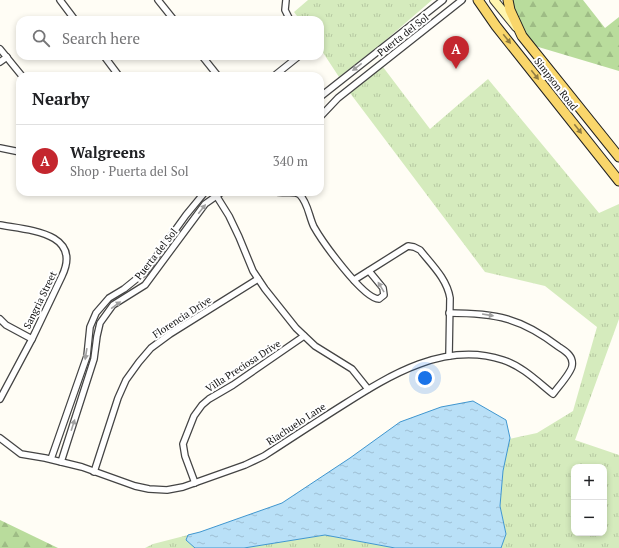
<!DOCTYPE html>
<meta charset="utf-8">
<style>
:root{--surface:#fff;--page:#f2f2f2;--text:#202124;--muted:#757577;--line:#e0e0e0;--accent:#c4262e}
body{margin:0;font-family:"PT Serif",serif;background:var(--page);color:var(--text)}
.controls{position:absolute;right:12px;bottom:12px;display:grid;overflow:hidden;border-radius:8px;box-shadow:0 2px 6px #0003}
.controls button{width:36px;height:36px;display:grid;place-items:center;padding:0;border:0;border-bottom:1px solid var(--line);background:var(--surface);color:var(--text);font:20px sans-serif}
.you{position:absolute;left:425px;top:378px;width:14px;height:14px;margin:-10px;border:3px solid #fff;border-radius:50%;background:#1a73e8;box-shadow:0 0 0 6px #1a73e833}
.badge{display:grid;place-items:center;width:26px;height:26px;border-radius:50%;background:var(--accent);color:#fff;font-size:13px;font-weight:700}
.pin{position:absolute;translate:-50% -33px;filter:drop-shadow(0 1px 2px #0008)}
.pin::after{content:'';position:absolute;top:21px;width:14px;height:12px;background:inherit;clip-path:polygon(0 0,100% 0,50% 100%)}
.list{margin:0;padding:0;list-style:none}
h2{display:flex;justify-content:space-between;align-items:center;height:52px;margin:0;padding:0 16px;font-size:17px}
h2 small{font-size:13px;font-weight:400;color:var(--muted)}
.list li{display:grid;grid-template-columns:26px 1fr auto;gap:12px;align-items:center;box-sizing:border-box;height:72px;padding:0 16px;border-top:1px solid var(--line)}
.list b{display:block;font-size:15px;white-space:nowrap}
.list p{margin:0;font-size:13px;white-space:nowrap;color:var(--muted)}
.list em{font-size:13px;font-style:normal;color:var(--muted)}
.icon{flex:none;width:22px;height:22px;fill:none;stroke:currentColor;stroke-width:2;stroke-linecap:round;stroke-linejoin:round}
.map{position:relative;flex:none;width:619px;height:548px;overflow:hidden}
.search{position:absolute;background:var(--surface);box-shadow:0 2px 6px #0003;left:16px;top:16px;width:308px;height:44px;display:flex;align-items:center;gap:10px;box-sizing:border-box;padding:0 14px;border-radius:12px;color:var(--muted);font-size:15px}
.panel{position:absolute;background:var(--surface);box-shadow:0 2px 6px #0003;left:16px;top:72px;width:308px;height:124px;border-radius:12px}
.map>svg:first-child{display:block}
.grass{fill:url(#grass-tufts);fill-rule:evenodd}
.forest{fill:url(#forest-firs)}
.water{fill:url(#water-ripples);stroke:#3f96cf}
.lines{fill:none;stroke-linecap:round;stroke-linejoin:round}
.minor-casing{stroke:#444;stroke-width:8}
.secondary-casing{stroke:#333;stroke-width:10}
.primary-casing{stroke:#222;stroke-width:11}
.minor{stroke:#fff;stroke-width:5.5}
.secondary{stroke:#fff6b0;stroke-width:8}
.primary{stroke:#f9d66b;stroke-width:9}
.oneway{fill:#917d42}
.oneway2{fill:#a0a0a0}
.labels{text-anchor:middle;dominant-baseline:central;stroke-width:4;stroke-linejoin:round;paint-order:stroke}
.street-label{font-size:10px;fill:#111;stroke:#fff}
</style>
<div class="map">
<svg width="619" height="548" viewBox="0 0 619 548">
<defs>
<pattern id="grass-tufts" width="24" height="20" patternUnits="userSpaceOnUse"><rect width="24" height="20" fill="#d5ebbd"/><path d="M3 7l-1-3M5 7V3M7 7l1-3M15 17l-1-3M17 17v-4M19 17l1-3" fill="none" stroke="#b6c8a1"/></pattern>
<pattern id="forest-firs" width="22" height="20" patternUnits="userSpaceOnUse"><rect width="22" height="20" fill="#b9dc9c"/><path d="M5 1l3.5 6h-7zM16 11l3.5 6h-7z" fill="#9ebc85"/></pattern>
<pattern id="water-ripples" width="26" height="14" patternUnits="userSpaceOnUse"><rect width="26" height="14" fill="#b9e0f7"/><path d="M2 4q2-2 4 0t4 0M15 11q2-2 4 0t4 0" fill="none" stroke="#9ebfd3"/></pattern>
</defs>
<rect width="100%" height="100%" fill="#fffdf5"/>
<g class="grass">
<path d="M 308,0 L 432,0 L 380,45 L 339,77 L 320,48 L 320,20 L 300,20 L 294,12 Z"/>
<path d="M 383,67 L 430,129 L 488,79 L 599,213 L 619,204 L 619,319 L 575,440 L 619,455 L 619,548 L 501,548 L 506,534 L 500,506 L 503,471 L 509,439 L 537,433 L 573,411 L 597,327 L 545,286 L 485,272 L 350,93 ZM 574,467 L 604,467 L 604,533 L 574,533 Z"/>
<path d="M 188,535 L 186,540 L 195,548 L 199,548 L 145,548 L 153,544 Z"/>
<path d="M 325,535 L 395,548 L 244,548 Z"/>
</g>
<g class="forest">
<path d="M 511,0 L 583,0 L 605,28 L 619,17 L 619,71 L 535,46 L 520,27 Z"/>
<path d="M 0,520 L 58,548 L 0,548 Z"/>
</g>
<path class="water" d="M 473,401 L 506,420 L 510,438 L 503,471 L 500,506 L 506,534 L 501,548 L 395,548 L 325,535 L 244,548 L 195,548 L 186,540 L 188,535 L 200,532 L 282,503 L 350,458 L 400,422 L 441,407 Z"/>
<g class="lines">
<defs>
<g id="minor">
<path d="M 60,0 L 75,20"/>
<path d="M 158,0 L 174,20"/>
<path d="M 286,0 L 285,10 L 290,20"/>
<path d="M 0,49 L 22,76"/>
<path d="M 104,56 L 119,76"/>
<path d="M 202,56 L 218,76"/>
<path d="M 0,62 L 7,57"/>
<path d="M 274,76 L 299,56"/>
<path d="M 320,97 L 443,0"/>
<path d="M 320,117 L 338,98 L 462,0"/>
<path d="M 0,148 L 20,152"/>
<path d="M 214,192 L 229,216 L 239,237 L 253,271 L 265,289 L 296,328 L 315,346 L 352,369 L 368,389"/>
<path d="M 276,192 C 283,194 295,190 300,195 C 308,203 309,217 314,227 C 322,241 363,299 379,299 L 384,295 L 383,288 L 369,271"/>
<path d="M 0,225 C 27,230 83,232 62,276 L 32,339 L 0,399"/>
<path d="M 354,280 L 408,246 L 414,247 L 420,250 C 432,265 447,279 450,298 L 449,356"/>
<path d="M 0,319 L 6,325 L 32,339"/>
<path d="M 0,438 L 21,454 L 45,458 L 82,467 L 135,486 L 149,489 L 167,490 L 183,487 L 245,465 L 264,456 C 290,439 316,422 343,405 C 390,375 445,341 503,360 C 522,366 538,382 553,394 C 558,387 571,373 572,366 C 574,356 565,351 559,347 C 521,318 496,313 449,313"/>
<path d="M 51,459 L 87,356 L 90,327 L 96,313 L 109,298 L 124,289 L 145,272 L 186,215 L 205,192"/>
<path d="M 61,462 L 94,359 L 97,336 L 100,323 L 113,305 L 145,285 L 205,204 L 222,192"/>
<path d="M 94,472 L 118,398 L 126,380 L 139,362 L 151,348 L 170,334 L 258,279"/>
<path d="M 195,483 L 185,456 L 183,444 L 194,416 L 202,405 L 209,399 L 233,385 L 304,336"/>
</g>
<path id="secondary" d="M 494,0 L 516,27"/>
<g id="primary">
<path d="M 478,0 L 496,26 L 619,181"/>
<path d="M 508,0 L 510,10 L 522,36 L 619,157"/>
</g>
</defs>
<use href="#minor" class="minor-casing"/>
<use href="#secondary" class="secondary-casing"/>
<use href="#primary" class="primary-casing"/>
<use href="#minor" class="minor"/>
<use href="#secondary" class="secondary"/>
<use href="#primary" class="primary"/>
</g>
<defs><path id="oneway-solid" d="M-6-.8H1V-3.2L6.5 0L1 3.2V.8H-6Z"/></defs>
<g class="oneway">
<use href="#oneway-solid" transform="translate(507 39) rotate(51)"/>
<use href="#oneway-solid" transform="translate(535 75) rotate(52)"/>
<use href="#oneway-solid" transform="translate(578 129) rotate(52)"/>
</g>
<g class="oneway2">
<use href="#oneway-solid" transform="translate(357 67) rotate(142)"/>
<use href="#oneway-solid" transform="translate(202 209) rotate(-52)"/>
<use href="#oneway-solid" transform="translate(381 287) rotate(-121)"/>
<use href="#oneway-solid" transform="translate(116 305) rotate(-36)"/>
<use href="#oneway-solid" transform="translate(488 315) rotate(9)"/>
<use href="#oneway-solid" transform="translate(86 354) rotate(99)"/>
<use href="#oneway-solid" transform="translate(73 425) rotate(-72)"/>
</g>
<g class="labels">
<g class="street-label">
<text transform="translate(403 35) rotate(-38)">Puerta del Sol</text>
<text transform="translate(556 84) rotate(52)">Simpson Road</text>
<text transform="translate(156 254) rotate(-52)">Puerta del Sol</text>
<text transform="translate(40 300) rotate(-64)">Sangria Street</text>
<text transform="translate(182 317) rotate(-33)">Florencia Drive</text>
<text transform="translate(243 366) rotate(-33)">Villa Preciosa Drive</text>
<text transform="translate(296 424) rotate(-33)">Riachuelo Lane</text>
</g>
</g>
</svg>
<div class="controls">
<button>+</button>
<button>−</button>
</div>
<div class="you"></div>
<div class="pin badge" style="left:456px;top:69px">A</div>
<div class="search"><svg class="icon" aria-label="search" viewBox="0 0 24 24"><circle cx="10" cy="10" r="6"/><path d="M15 15l6 6"/></svg>Search here</div>
<section class="panel">
<h2>Nearby<small></small></h2>
<ul class="list">
<li><span class="badge">A</span><div><b>Walgreens</b><p>Shop · Puerta del Sol</p></div><em>340 m</em></li>
</ul>
</section>
</div>
